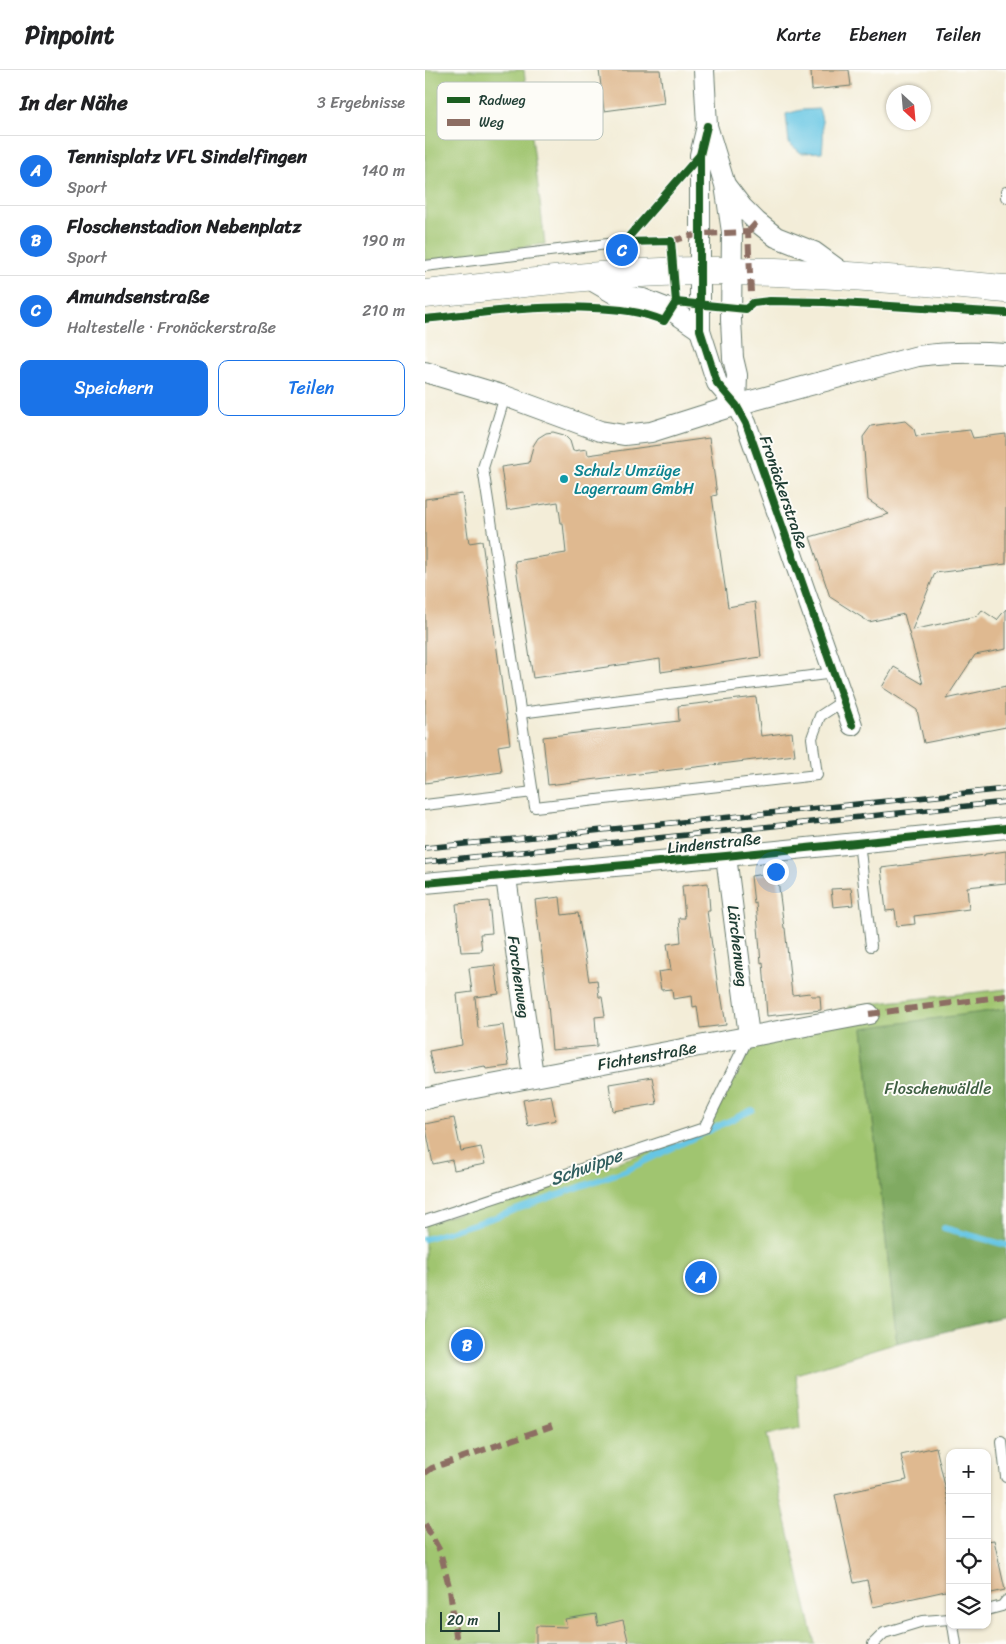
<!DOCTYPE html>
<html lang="de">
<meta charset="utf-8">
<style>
:root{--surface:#fff;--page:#f2f2f2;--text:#202124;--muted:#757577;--line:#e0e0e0;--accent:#1a73e8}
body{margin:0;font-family:Sriracha,sans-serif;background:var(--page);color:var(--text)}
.controls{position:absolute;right:15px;bottom:15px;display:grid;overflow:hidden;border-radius:10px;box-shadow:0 1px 4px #0004}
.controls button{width:45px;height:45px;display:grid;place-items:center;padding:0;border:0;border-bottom:1px solid var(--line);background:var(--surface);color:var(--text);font:25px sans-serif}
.compass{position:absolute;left:461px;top:15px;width:45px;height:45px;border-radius:50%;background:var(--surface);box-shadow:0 1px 4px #0004;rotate:154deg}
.scale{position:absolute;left:15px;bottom:12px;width:60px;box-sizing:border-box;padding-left:5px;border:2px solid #1f3d34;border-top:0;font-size:14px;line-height:18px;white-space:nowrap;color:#1f3d34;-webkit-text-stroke:4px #fdfcf7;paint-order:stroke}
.you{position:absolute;left:350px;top:801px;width:18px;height:18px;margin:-12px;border:4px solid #fff;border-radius:50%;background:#1a73e8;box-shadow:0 0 0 8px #1a73e833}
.badge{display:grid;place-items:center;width:32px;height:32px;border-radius:50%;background:var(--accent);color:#fff;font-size:16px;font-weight:700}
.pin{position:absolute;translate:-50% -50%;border:2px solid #fff;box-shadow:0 1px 5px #0006}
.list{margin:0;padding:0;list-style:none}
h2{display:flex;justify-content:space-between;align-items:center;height:65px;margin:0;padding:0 20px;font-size:21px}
h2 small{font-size:16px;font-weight:400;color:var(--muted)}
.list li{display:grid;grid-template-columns:32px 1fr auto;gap:15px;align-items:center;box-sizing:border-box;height:70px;padding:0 20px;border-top:1px solid var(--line)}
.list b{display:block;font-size:19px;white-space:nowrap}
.list p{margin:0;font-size:16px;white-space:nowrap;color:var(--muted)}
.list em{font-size:16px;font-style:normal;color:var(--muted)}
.actions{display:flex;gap:10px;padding:15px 20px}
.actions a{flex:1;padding:11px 0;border:1px solid var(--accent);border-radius:10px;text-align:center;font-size:18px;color:var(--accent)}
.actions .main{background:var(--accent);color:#fff}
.icon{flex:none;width:28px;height:28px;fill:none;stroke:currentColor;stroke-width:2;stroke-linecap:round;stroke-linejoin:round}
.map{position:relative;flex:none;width:581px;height:1574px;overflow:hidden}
header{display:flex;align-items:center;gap:30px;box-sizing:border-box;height:70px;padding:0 25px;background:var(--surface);border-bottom:1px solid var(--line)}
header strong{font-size:24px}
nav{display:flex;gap:28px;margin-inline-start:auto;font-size:18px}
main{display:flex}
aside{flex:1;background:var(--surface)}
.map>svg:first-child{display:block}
.green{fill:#a0c56f;stroke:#608152}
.forest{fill:#80aa62;stroke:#50744b}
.water{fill:#66c6e4;stroke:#42828c}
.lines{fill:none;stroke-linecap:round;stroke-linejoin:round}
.stream{stroke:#66c6e4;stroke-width:6}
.building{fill:#dfb990}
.lane-casing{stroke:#697b6d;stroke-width:12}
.street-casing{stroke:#697b6d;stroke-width:22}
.secondary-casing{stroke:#697b6d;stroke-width:29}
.lane{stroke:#fff;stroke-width:10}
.street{stroke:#fff;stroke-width:20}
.secondary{stroke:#fff;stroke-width:28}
.rail-casing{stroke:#1f3d34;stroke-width:5.5}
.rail{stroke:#fdfcf7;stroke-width:4;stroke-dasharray:11;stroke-linecap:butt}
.quiet{stroke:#8d6e63;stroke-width:6;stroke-dasharray:12 6;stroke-linecap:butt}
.cycleway-casing{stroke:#fdfcf7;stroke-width:11}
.cycleway{stroke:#1b5e20;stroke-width:8}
.culture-dot{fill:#0f9aa8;stroke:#fdfcf7;stroke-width:2}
.labels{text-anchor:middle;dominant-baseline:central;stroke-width:4;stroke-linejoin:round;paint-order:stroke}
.culture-label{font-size:16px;fill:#0d838f;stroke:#fdfcf7;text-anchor:start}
.street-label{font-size:16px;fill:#1f3d34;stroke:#fdfcf7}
.park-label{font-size:16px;fill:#3f5f43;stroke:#fdfcf7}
.water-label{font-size:18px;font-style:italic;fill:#315f60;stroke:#fdfcf7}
.key{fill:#fdfcf7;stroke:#bac3bc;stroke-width:1}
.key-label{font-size:14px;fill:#1f3d34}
</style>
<header>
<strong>Pinpoint</strong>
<nav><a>Karte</a><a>Ebenen</a><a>Teilen</a></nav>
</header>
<main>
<aside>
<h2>In der Nähe<small>3 Ergebnisse</small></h2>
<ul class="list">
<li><span class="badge">A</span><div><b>Tennisplatz VFL Sindelfingen</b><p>Sport</p></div><em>140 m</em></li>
<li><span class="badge">B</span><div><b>Floschenstadion Nebenplatz</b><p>Sport</p></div><em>190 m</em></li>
<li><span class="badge">C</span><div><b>Amundsenstraße</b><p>Haltestelle · Fronäckerstraße</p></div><em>210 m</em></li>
</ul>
<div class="actions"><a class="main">Speichern</a><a>Teilen</a></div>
</aside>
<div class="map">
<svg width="581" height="1574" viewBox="0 0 581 1574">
<rect width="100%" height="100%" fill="#fdfcf7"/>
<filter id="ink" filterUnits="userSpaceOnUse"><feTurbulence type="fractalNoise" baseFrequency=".02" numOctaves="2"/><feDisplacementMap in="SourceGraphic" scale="10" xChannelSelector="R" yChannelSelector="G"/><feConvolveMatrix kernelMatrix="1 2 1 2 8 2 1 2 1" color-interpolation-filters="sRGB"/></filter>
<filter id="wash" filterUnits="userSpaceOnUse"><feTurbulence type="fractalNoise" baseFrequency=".0096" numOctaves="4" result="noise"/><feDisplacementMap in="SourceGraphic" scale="20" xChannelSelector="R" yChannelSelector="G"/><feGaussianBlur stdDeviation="1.12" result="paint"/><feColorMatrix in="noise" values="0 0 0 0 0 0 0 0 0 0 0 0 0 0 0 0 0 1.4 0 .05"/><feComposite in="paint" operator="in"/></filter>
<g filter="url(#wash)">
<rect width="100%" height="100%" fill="#f3edd8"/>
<g class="green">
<path d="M 0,0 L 99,0 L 120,174 L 0,191 Z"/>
<path d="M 581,919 L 581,939 L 438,959 L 472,1273 L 371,1304 L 375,1359 L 341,1365 L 390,1574 L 0,1574 L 0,1154 L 279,1064 L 330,972 L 417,947 L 425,936 Z"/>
</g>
<path class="forest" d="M 581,939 L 581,1247 L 472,1273 L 438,958 Z"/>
<path class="water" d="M 394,39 C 399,54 399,66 397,82 L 376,83 L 364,73 L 361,44 L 376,40 Z"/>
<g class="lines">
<g class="stream">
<path d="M 519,1158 L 581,1175"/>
<path d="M 0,1169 L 68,1148 L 199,1101 L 327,1040"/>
</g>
</g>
<g id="blocks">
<g class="building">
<path d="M 174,0 L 235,0 L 239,33 L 179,41 Z"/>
<path d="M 386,0 L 424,0 L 426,16 L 387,20 Z"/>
<path d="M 480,351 L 489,359 L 491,366 L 545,360 L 548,368 L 581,364 L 581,494 L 510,503 L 487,560 L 552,546 L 557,540 L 572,550 L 581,539 L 581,579 L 550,585 L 521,629 L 581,616 L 581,657 L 499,673 L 492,640 L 457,617 L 469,597 L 498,614 L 479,544 L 444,552 L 405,527 L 385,467 L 464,444 L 443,430 L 438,367 L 446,356 Z"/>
<path d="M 128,362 L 139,365 L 145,371 L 148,381 L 162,379 L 163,385 L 284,368 L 292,425 L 287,426 L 303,537 L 330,532 L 336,587 L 236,602 L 235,589 L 108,608 L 90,491 L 141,483 L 138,453 L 136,453 L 133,432 L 82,440 L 76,397 L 104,393 L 108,376 L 113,368 L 121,363 Z"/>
<path d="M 37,424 L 44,473 L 57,471 L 85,674 L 73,676 L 77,702 L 0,713 L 0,429 Z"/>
<path d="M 331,627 L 336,666 L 367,662 L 370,685 L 123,715 L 118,667 L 254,651 L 253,636 Z"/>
<path d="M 581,781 L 581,813 L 542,817 L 544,839 L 489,846 L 490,854 L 472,856 L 470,840 L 461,841 L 456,798 L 560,785 L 560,784 Z"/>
<path d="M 352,802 L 359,858 L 360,858 L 367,925 L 385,923 L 386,926 L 395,926 L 396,940 L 342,946 L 338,892 L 336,893 L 331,833 L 329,834 L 326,806 Z"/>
<path d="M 283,813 L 285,841 L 282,841 L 294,924 L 296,924 L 301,955 L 275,958 L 272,936 L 268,937 L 267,926 L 248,929 L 247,919 L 236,920 L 233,902 L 246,900 L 242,874 L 256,872 L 254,848 L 260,848 L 257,816 Z"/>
<path d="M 426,818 L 428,835 L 408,837 L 406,819 Z"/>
<path d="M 135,827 L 137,845 L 153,843 L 164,911 L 172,910 L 174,927 L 177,927 L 180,946 L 170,947 L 172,976 L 127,980 L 123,934 L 110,830 Z"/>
<path d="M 64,831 L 67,863 L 55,864 L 57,881 L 36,882 L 31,834 Z"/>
<path d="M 70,895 L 74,924 L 50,927 L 53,958 L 78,955 L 84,996 L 61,999 L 60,996 L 9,1005 L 4,981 L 37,975 L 32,924 L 47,922 L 44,898 Z"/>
<path d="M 227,1007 L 232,1034 L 188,1041 L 184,1014 Z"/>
<path d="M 126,1025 L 131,1050 L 103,1056 L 98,1030 Z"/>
<path d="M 29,1048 L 36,1081 L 56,1077 L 60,1094 L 29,1100 L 27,1090 L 8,1094 L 0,1054 Z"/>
<path d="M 511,1377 L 525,1438 L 525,1520 L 448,1537 L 442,1510 L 429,1513 L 410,1425 L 482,1410 L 476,1385 Z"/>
<path d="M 569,1470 L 580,1520 L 562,1524 L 562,1471 Z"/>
<path d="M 171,1544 L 173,1556 L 198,1550 L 204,1574 L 111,1574 L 111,1556 L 142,1557 L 140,1549 Z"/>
</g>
</g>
</g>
<g filter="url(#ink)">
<use href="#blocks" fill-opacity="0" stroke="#697b6d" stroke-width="1"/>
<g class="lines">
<defs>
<g id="lane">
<path d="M 581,122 L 581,127"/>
<path d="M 0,196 L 199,172"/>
<path d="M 80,326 L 58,398 L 110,737 L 392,705 L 387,668 L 395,646 L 418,631"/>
<path d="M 95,643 L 409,603"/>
<path d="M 0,735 L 108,722"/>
<path d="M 434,772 L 446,876"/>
<path d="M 0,1151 L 279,1058 L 324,966"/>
<path d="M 577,1372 L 581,1407"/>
<path d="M 562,1540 L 577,1536 L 581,1531"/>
<path d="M 528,1555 L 531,1574"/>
<path d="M 448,1574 L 459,1563 L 498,1551 L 525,1549"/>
</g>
<g id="street">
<path d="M 279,0 L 282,56 L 300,115 L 307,162 L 306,250 L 308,288 L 312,305 L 311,335"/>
<path d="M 282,56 L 275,85 L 275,260 L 292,313 L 311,335 L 321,353 L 427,655"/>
<path d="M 301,116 L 317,137 L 332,152 L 351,167 L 389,182 L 422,206"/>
<path d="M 161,207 L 192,225 L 218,229 L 246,240 L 275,260"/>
<path d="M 0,302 L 80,326 L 175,361 L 199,365 L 226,362 L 311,335 L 493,286 C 523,282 551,282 581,284"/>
<path d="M 301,786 L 324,966"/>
<path d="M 81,807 L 108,1006"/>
<path d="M 0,813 L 301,786 L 581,758"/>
<path d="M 0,1029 L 29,1022 L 444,944"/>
</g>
<path id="secondary" d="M 0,224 C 92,214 183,202 275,201 C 378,200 479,210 581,219"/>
</defs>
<use href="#lane" class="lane-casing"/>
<use href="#street" class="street-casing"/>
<use href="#secondary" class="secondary-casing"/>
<use href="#lane" class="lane"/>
<use href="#street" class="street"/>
<use href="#secondary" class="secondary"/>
<defs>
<g id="rail">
<path d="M 0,778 L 581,719"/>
<path d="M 0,792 L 581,732"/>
</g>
</defs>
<use href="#rail" class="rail-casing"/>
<use href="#rail" class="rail"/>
<g class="quiet">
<path d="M 323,162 L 332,152"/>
<path d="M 246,171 L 275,164 L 323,162 L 326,223 L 328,233"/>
<path d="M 444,944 L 581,926"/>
<path d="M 0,1403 L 7,1398 L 127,1356"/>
<path d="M 0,1454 L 15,1481 L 25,1520 L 32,1574"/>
</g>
<defs>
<g id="cycleway">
<path d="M 282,56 L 275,85 L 275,260 L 292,313 L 311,335 L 321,353 L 427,655"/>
<path d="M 199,172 L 275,85"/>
<path d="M 199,172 L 246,171 L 251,232"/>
<path d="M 0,249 C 56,243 112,235 168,238 C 193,239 216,241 239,251 L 251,232 L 321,239 L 328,233 L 345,231 L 399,232 L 581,243"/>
<path d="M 0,813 L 301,786 L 581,758"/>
</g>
</defs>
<use href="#cycleway" class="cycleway-casing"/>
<use href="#cycleway" class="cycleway"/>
</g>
</g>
<circle class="culture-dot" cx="139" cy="409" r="5"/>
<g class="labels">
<g class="culture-label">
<text x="149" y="400">Schulz Umzüge<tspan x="149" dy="18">Lagerraum GmbH</tspan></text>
</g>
<g class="street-label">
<text transform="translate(359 422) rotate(71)">Fronäckerstraße</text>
<text transform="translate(289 773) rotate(-6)">Lindenstraße</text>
<text transform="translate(313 876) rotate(83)">Lärchenweg</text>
<text transform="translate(94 907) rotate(82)">Forchenweg</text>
<text transform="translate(222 986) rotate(-10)">Fichtenstraße</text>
</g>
<g class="park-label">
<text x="513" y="1018">Floschenwäldle</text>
</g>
<g class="water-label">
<text transform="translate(161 1097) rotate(-20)">Schwippe</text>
</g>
</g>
<rect x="12" y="12" width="166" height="58" rx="8" class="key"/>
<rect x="22" y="27" width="23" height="6" fill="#1b5e20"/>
<rect x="22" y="49" width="23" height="7" fill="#8d6e63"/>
<g class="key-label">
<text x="54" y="35">Radweg</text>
<text x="54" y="57">Weg</text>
</g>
</svg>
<div class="controls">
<button>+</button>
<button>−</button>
<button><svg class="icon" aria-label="locate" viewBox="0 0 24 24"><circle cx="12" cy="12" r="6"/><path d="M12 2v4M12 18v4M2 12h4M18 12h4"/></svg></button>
<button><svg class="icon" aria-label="layers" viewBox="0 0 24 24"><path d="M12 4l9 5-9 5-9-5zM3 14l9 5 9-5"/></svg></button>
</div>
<svg class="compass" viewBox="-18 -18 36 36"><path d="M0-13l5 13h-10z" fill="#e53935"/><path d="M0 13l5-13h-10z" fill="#757577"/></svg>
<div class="scale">20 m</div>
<div class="you"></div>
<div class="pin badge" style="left:276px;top:1207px">A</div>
<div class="pin badge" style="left:42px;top:1275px">B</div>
<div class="pin badge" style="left:197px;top:180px">C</div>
</div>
</main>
